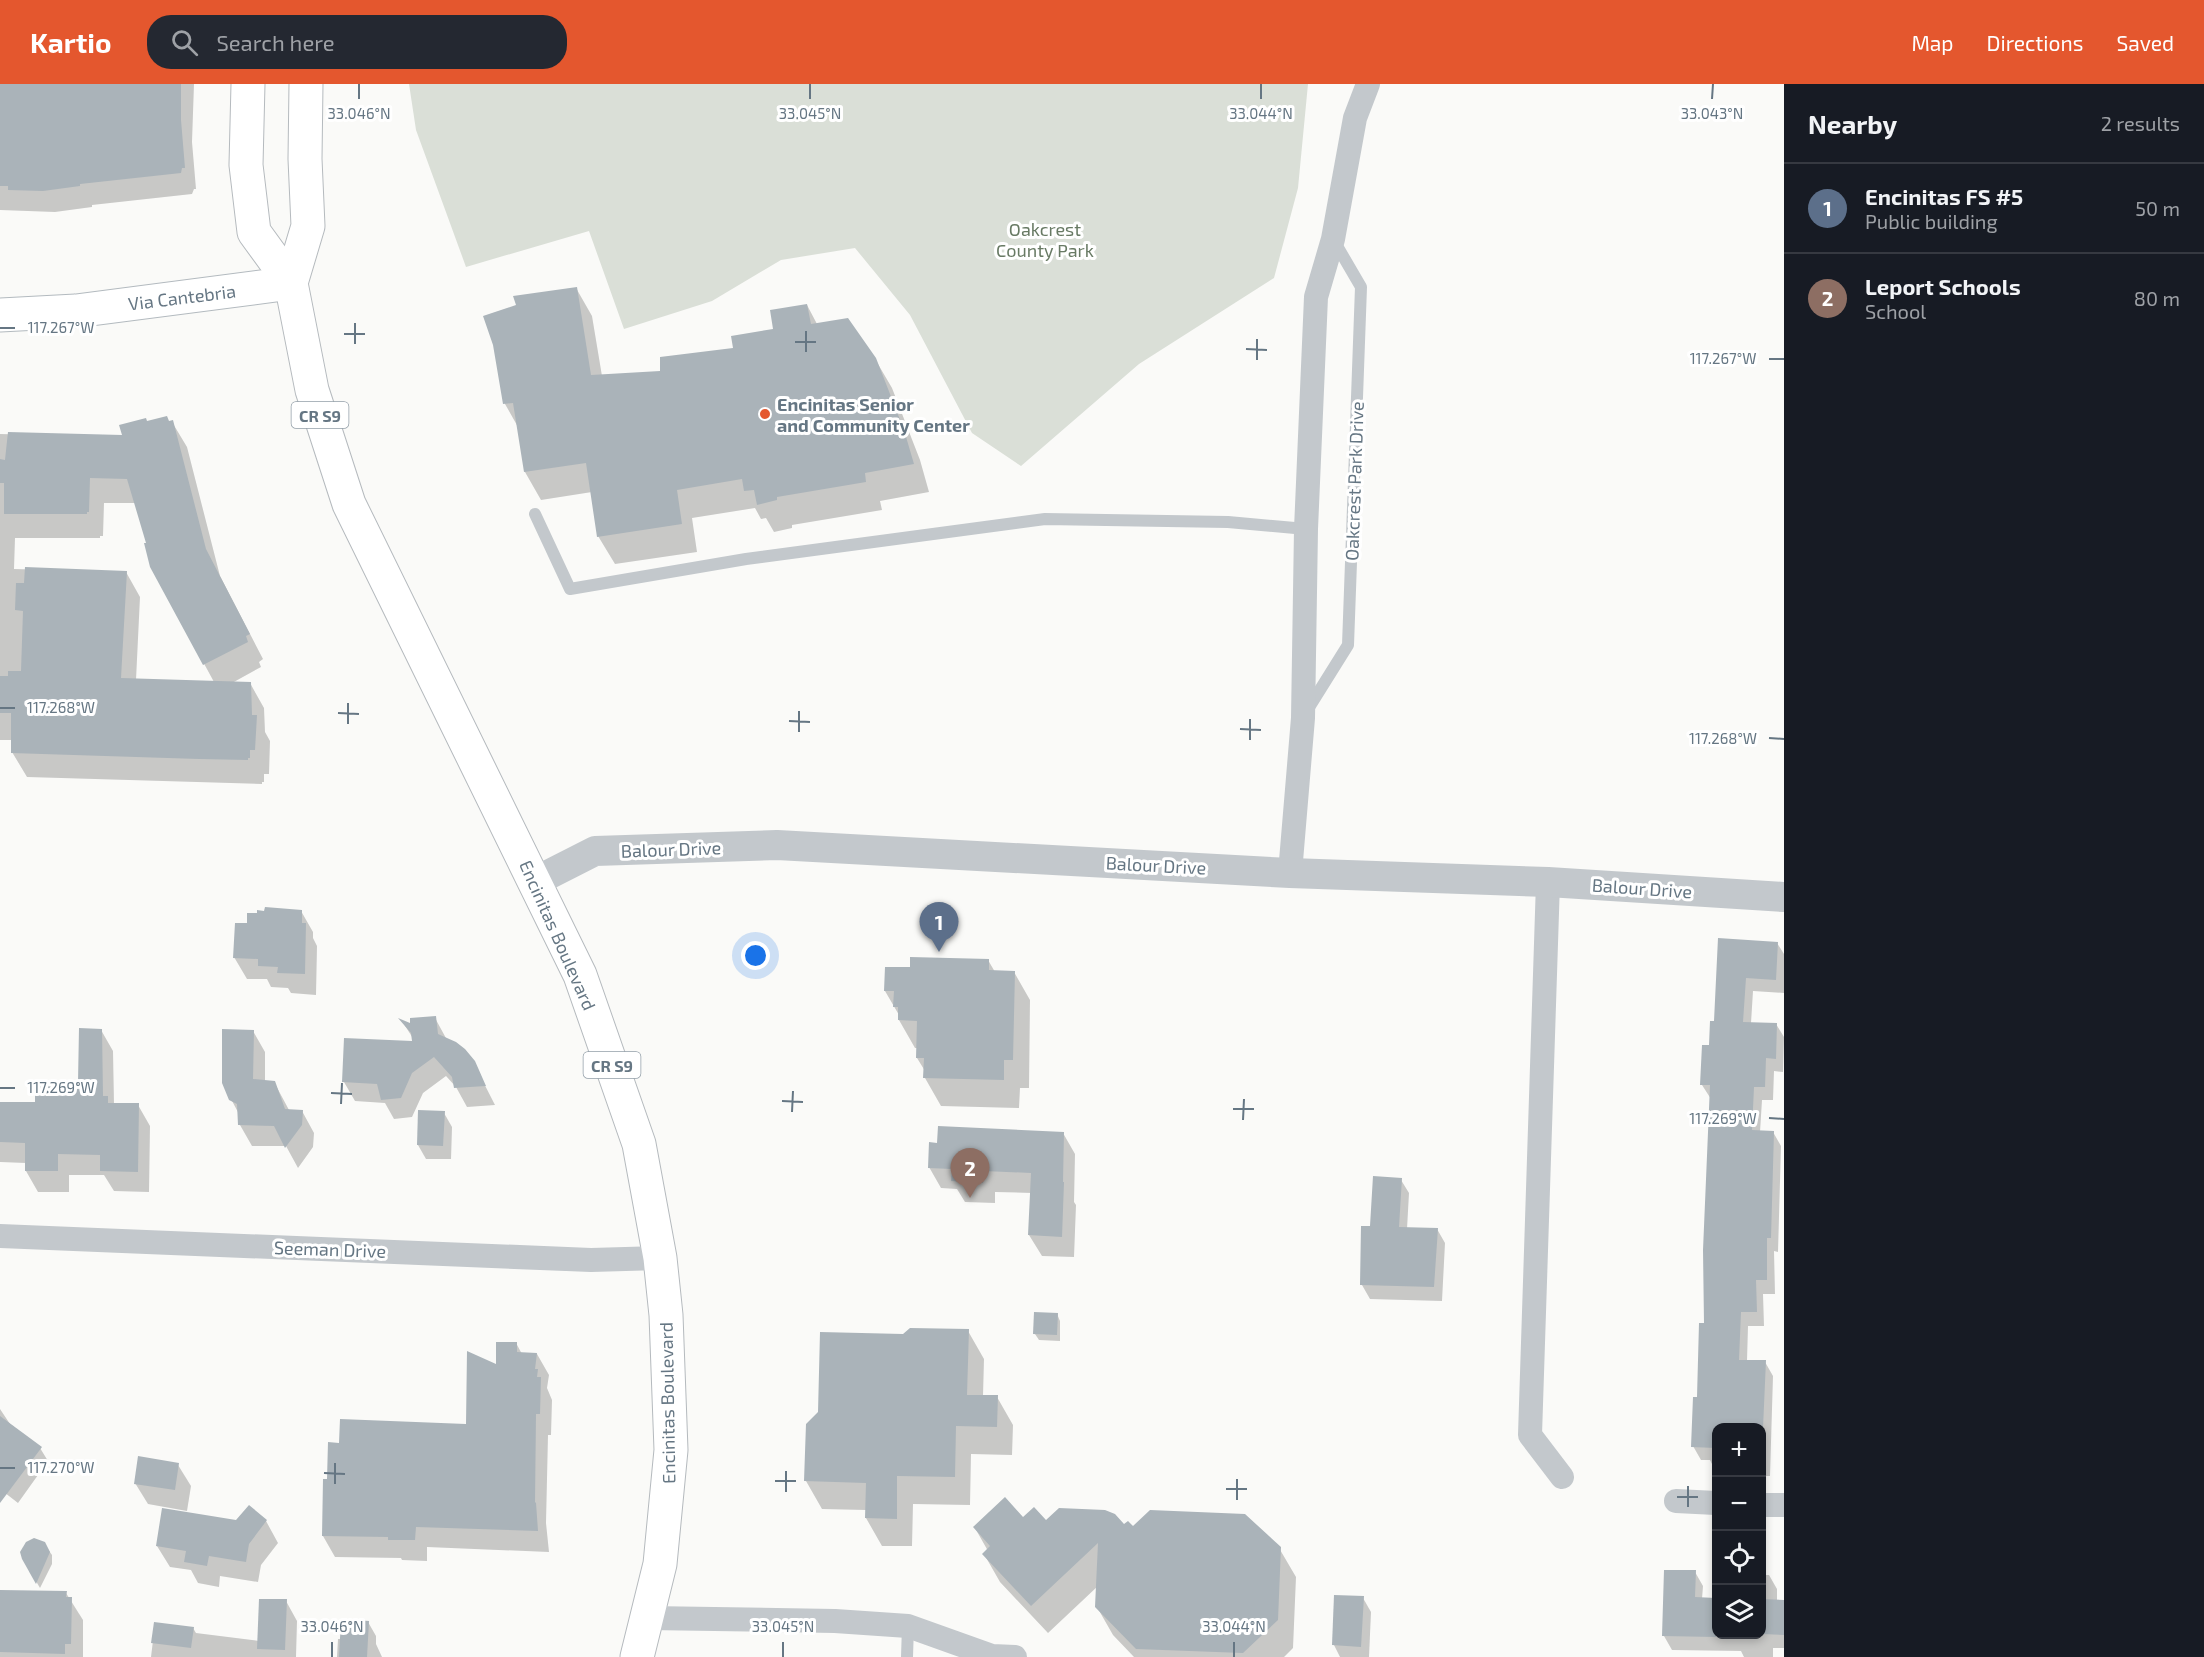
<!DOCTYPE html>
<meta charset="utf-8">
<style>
:root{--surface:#171b24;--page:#242831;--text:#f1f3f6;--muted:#9ea1a6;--line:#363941;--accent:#e4572e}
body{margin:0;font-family:"Exo 2",sans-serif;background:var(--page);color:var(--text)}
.controls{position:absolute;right:18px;bottom:18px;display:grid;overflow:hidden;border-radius:12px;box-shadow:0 3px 9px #0003}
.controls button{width:54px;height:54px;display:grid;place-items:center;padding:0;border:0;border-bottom:2px solid var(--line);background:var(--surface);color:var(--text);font:30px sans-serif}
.you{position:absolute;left:756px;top:872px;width:21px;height:21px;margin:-15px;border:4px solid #fff;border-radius:50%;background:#1a73e8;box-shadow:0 0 0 9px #1a73e833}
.badge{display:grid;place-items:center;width:39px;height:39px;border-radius:50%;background:var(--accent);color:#fff;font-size:20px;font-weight:700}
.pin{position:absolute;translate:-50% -50px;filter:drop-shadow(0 2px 3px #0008)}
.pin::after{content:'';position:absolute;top:32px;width:21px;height:18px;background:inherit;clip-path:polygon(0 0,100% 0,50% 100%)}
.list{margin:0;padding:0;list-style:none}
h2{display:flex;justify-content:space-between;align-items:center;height:78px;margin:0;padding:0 24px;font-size:26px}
h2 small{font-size:20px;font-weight:400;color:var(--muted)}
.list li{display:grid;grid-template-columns:39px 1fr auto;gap:18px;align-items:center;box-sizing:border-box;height:90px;padding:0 24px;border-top:2px solid var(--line)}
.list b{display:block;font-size:22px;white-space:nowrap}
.list p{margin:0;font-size:20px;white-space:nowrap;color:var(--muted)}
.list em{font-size:20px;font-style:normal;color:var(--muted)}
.icon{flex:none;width:33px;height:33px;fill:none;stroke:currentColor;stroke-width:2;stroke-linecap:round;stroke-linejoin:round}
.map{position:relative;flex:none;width:1784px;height:1573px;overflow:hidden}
header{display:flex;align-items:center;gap:36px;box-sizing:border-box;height:84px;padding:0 30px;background:var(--accent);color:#fff}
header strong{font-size:28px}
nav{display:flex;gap:33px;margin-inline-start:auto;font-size:21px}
.search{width:420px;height:54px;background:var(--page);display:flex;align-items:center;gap:15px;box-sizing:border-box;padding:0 21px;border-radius:24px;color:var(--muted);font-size:22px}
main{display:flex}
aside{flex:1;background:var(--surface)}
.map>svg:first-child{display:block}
.green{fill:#dadfd7}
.shadow{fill:#0003;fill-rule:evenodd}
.building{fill:#aab3b9}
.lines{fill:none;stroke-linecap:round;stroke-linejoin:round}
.secondary-casing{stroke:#b3babf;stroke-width:35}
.primary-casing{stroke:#b5babe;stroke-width:35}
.service{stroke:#c3c8cc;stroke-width:12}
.minor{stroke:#c3c8cc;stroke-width:24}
.tertiary{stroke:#c3c8cc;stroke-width:30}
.secondary{stroke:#fff;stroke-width:33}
.primary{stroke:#fff;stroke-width:33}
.ticks{fill:none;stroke:#657683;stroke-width:2}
.poi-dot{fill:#e4572e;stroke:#fff;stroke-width:2}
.labels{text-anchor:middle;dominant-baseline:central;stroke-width:6;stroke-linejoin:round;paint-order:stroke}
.shield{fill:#fff;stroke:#939fa8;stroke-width:1.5}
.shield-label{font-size:16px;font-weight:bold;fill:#657683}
.park-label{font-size:18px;fill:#687a64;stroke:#fff}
.street-label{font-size:18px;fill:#657683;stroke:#fff}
.poi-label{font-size:18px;font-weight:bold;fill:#657683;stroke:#fff;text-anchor:start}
.ticks-label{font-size:15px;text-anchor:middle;fill:#657683;stroke:#fff;stroke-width:6;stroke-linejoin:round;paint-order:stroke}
</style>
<header>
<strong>Kartio</strong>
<div class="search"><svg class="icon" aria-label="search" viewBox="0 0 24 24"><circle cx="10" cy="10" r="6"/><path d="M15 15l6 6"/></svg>Search here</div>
<nav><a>Map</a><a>Directions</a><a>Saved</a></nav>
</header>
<main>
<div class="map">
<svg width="1784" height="1573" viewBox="0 0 1784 1573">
<rect width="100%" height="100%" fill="#fafaf8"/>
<path class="green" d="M 409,0 L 1308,0 L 1298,104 L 1274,194 L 1139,280 L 1021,382 L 972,349 L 910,231 L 855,164 L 781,176 L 712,217 L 624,245 L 589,147 L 466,183 L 416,46 Z"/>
<g class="shadow">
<path d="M 0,0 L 194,0 L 192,58 L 196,105 L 194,105 L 192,110 L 92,121 L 92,123 L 55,128 L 0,126 Z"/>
<path d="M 576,204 L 592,232 L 602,292 L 661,288 L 735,265 L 775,247 L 807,221 L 817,240 L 875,275 L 892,304 L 920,376 L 929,408 L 880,417 L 882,426 L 792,441 L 792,444 L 774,448 L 766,434 L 761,435 L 755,424 L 692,434 L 697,468 L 615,480 L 598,452 L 592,408 L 541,416 L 525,388 L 518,343 L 505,320 L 495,260 Z"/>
<path d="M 172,338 L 187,363 L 220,492 L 263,575 L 259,578 L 261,583 L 232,599 L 250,599 L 264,624 L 265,648 L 270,657 L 269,690 L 264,690 L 264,698 L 262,698 L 262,700 L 27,693 L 12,668 L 13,656 L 0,656 L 0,350 L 124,353 L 146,339 ZM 104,419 L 136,419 L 148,460 L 151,482 L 214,598 L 136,596 L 140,513 L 126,488 L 14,485 L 15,454 L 100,454 L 100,452 L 103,452 Z"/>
<path d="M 301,827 L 313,848 L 313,854 L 317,862 L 316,911 L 291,909 L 288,904 L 271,903 L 267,895 L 247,895 L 234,873 L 248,840 Z"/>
<path d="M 1719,855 L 1777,859 L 1784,870 L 1784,909 L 1753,907 L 1751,939 L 1776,940 L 1784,953 L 1783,988 L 1774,987 L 1773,1016 L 1762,1016 L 1760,1048 L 1773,1048 L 1781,1062 L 1778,1168 L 1774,1167 L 1775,1210 L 1763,1210 L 1764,1242 L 1748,1242 L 1747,1277 L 1765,1278 L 1773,1292 L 1770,1392 L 1762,1392 L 1762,1344 L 1716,1344 L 1716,1388 L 1710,1376 L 1701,1376 L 1693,1362 L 1706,1240 L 1711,1015 L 1702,1001 L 1715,938 Z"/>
<path d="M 988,876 L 995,888 L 1014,888 L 1030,916 L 1029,1004 L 1020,1004 L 1019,1024 L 941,1022 L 925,994 L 925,987 L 917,974 L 918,964 L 915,964 L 899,936 L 899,931 L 885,907 L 912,885 Z"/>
<path d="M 435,934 L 447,956 L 473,978 L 495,1021 L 467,1023 L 456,1003 L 446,992 L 423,1009 L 412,1033 L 394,1035 L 385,1019 L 355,1017 L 344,998 L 416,959 L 402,937 L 412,942 Z"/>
<path d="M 101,946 L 113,967 L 114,1020 L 138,1021 L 150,1042 L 149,1108 L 114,1107 L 104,1091 L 69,1091 L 69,1108 L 38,1108 L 26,1087 L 26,1079 L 0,1078 L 0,1019 L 36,1020 L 80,1000 Z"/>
<path d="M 253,947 L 265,968 L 265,997 L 274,998 L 289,1026 L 302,1027 L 314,1049 L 313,1063 L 298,1084 L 286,1062 L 252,1062 L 240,1041 L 239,1030 L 231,1015 Z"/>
<path d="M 444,1029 L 452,1043 L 451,1075 L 426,1075 L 418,1061 Z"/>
<path d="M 1063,1049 L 1075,1070 L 1074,1118 L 1076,1121 L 1074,1173 L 1042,1172 L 1029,1151 L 1032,1109 L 995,1108 L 995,1119 L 965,1118 L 957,1105 L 941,1104 L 929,1083 Z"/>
<path d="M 1401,1096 L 1409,1109 L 1407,1145 L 1437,1145 L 1445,1159 L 1442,1217 L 1370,1215 L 1362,1201 L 1372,1144 Z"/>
<path d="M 1057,1230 L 1060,1237 L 1060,1257 L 1039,1256 L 1035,1250 Z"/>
<path d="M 968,1247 L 984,1275 L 983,1312 L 997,1313 L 1013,1341 L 1012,1371 L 971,1370 L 970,1421 L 913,1420 L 912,1462 L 882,1462 L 866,1434 L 866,1426 L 822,1425 L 806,1397 L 904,1251 Z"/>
<path d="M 516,1259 L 522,1270 L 537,1270 L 549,1291 L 547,1304 L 552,1316 L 551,1351 L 548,1351 L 546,1439 L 549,1468 L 427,1463 L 427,1477 L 402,1476 L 401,1474 L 335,1473 L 323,1452 L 329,1397 L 341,1360 L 467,1342 L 497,1282 Z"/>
<path d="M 0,1325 L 10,1340 L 40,1364 L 48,1377 L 18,1419 L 0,1405 Z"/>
<path d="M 178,1381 L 191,1402 L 187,1427 L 148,1420 L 135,1399 Z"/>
<path d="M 249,1423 L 266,1437 L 278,1459 L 261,1481 L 258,1498 L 220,1492 L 219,1503 L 198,1499 L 191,1486 L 170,1483 L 157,1462 L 237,1438 Z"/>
<path d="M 1023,1435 L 1046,1438 L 1124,1442 L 1279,1464 L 1296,1493 L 1293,1564 L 1284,1573 L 1134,1573 L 1113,1551 L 1097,1523 L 1098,1502 L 1048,1549 L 1000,1498 L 984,1470 L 988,1467 L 975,1444 Z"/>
<path d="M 47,1464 L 52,1471 L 52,1480 L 40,1504 L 23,1475 Z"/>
<path d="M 1695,1488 L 1703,1502 L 1702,1515 L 1716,1515 L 1716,1550 L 1762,1550 L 1762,1491 L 1769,1491 L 1777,1505 L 1777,1517 L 1784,1517 L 1784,1564 L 1773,1564 L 1773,1573 L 1744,1573 L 1741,1567 L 1672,1566 L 1664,1552 Z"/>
<path d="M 0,1507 L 66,1509 L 83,1536 L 83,1573 L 0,1573 Z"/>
<path d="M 1363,1514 L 1371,1528 L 1369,1573 L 1340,1573 L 1334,1561 Z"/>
<path d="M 286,1517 L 297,1537 L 296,1573 L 151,1573 L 155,1540 L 193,1544 L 196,1549 L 259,1557 Z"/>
<path d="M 368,1538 L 376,1552 L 376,1560 L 382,1573 L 337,1573 L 338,1555 L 341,1555 Z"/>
</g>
<g class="building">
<path d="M 0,0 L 181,0 L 181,36 L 185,84 L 182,84 L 181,89 L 80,100 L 80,102 L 43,107 L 8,106 L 8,102 L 0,102 Z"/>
<path d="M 577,203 L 591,291 L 660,287 L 660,273 L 733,264 L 731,252 L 773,245 L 770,226 L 807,220 L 811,240 L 848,234 L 876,274 L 904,346 L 914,380 L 865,389 L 866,398 L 777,413 L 777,416 L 757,421 L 754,406 L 744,407 L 742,395 L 677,406 L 682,440 L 597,453 L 586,379 L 524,388 L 513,319 L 503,320 L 493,261 L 483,232 L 516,221 L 513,212 Z"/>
<path d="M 167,332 L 169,337 L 173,336 L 206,465 L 250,550 L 246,552 L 248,558 L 203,581 L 150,483 L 144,459 L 146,459 L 127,395 L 90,394 L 89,428 L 87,428 L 87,430 L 4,430 L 4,399 L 0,399 L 0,375 L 5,376 L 8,348 L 122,351 L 119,341 L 146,334 L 147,337 Z"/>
<path d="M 25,483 L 127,487 L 121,594 L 251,598 L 252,631 L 257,631 L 255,666 L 250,666 L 250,674 L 248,674 L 248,676 L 199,675 L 11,669 L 11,629 L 0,629 L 0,592 L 8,592 L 8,587 L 21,587 L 23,527 L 15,526 L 16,499 L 24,499 Z"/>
<path d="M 265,823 L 302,826 L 302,839 L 306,839 L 305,890 L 277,889 L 278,883 L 258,882 L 258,875 L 233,874 L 235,839 L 247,839 L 247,829 L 257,829 L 257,826 L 264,827 Z"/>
<path d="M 1718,854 L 1778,858 L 1776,896 L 1746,894 L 1743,938 L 1777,939 L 1776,975 L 1766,974 L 1765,1003 L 1754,1003 L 1752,1046 L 1774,1047 L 1771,1154 L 1767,1154 L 1767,1196 L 1756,1196 L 1757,1228 L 1741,1228 L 1739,1276 L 1766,1276 L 1763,1344 L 1716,1344 L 1716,1364 L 1691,1363 L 1693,1313 L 1697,1313 L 1699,1239 L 1704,1239 L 1703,1166 L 1710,1001 L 1700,1001 L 1702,961 L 1709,961 L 1710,937 L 1714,937 Z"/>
<path d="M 910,873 L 989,875 L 989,886 L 1015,887 L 1013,976 L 1004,976 L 1004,996 L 923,994 L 924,974 L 916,974 L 917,937 L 898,936 L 898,923 L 893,923 L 894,907 L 884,907 L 885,883 L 910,883 Z"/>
<path d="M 436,932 L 438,950 L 456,958 L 465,965 L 475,977 L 486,1002 L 454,1004 L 452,993 L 434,973 L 412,989 L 401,1014 L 381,1016 L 377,1000 L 342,998 L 344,954 L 412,957 L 411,949 L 398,934 L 410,939 L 410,934 Z"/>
<path d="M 79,944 L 102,945 L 103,1012 L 108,1012 L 108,1019 L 139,1019 L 138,1088 L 100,1087 L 100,1071 L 58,1070 L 58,1087 L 25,1087 L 25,1059 L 0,1058 L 0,1018 L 35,1018 L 35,997 L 78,998 Z"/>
<path d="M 222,945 L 254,946 L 253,995 L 275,997 L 285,1025 L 303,1026 L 302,1041 L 285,1064 L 274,1042 L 238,1041 L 237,1020 L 229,1016 L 222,999 Z"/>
<path d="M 418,1026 L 445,1027 L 443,1062 L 417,1061 Z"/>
<path d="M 938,1042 L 1064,1048 L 1063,1098 L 1064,1098 L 1062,1153 L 1028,1151 L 1031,1089 L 984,1087 L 983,1099 L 951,1097 L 952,1085 L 928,1084 L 929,1058 L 937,1059 Z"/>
<path d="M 1373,1092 L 1402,1094 L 1399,1143 L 1438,1144 L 1434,1203 L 1360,1201 L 1361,1142 L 1370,1142 Z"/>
<path d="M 1034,1228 L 1058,1229 L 1057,1251 L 1033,1250 Z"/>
<path d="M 910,1244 L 969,1245 L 967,1311 L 998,1311 L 997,1343 L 956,1342 L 955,1393 L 897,1392 L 897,1435 L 865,1434 L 866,1399 L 804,1397 L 806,1340 L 818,1328 L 820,1248 L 903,1250 Z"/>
<path d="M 496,1258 L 517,1258 L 517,1268 L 537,1269 L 535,1285 L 538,1285 L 537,1293 L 541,1293 L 540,1330 L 536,1330 L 535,1418 L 536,1419 L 538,1447 L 416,1443 L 415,1456 L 388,1456 L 388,1453 L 322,1452 L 323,1395 L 327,1395 L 328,1358 L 339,1359 L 340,1335 L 466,1340 L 467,1267 L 496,1280 Z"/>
<path d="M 0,1332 L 42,1363 L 0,1419 Z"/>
<path d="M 138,1372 L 179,1379 L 175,1406 L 134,1400 Z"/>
<path d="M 1005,1413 L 1023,1433 L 1034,1423 L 1046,1436 L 1059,1424 L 1105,1426 L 1115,1430 L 1124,1440 L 1128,1437 L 1133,1442 L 1150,1426 L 1245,1430 L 1281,1463 L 1278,1536 L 1243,1569 L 1136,1565 L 1095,1523 L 1098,1459 L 1031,1522 L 982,1470 L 990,1462 L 973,1443 Z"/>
<path d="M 249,1421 L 267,1436 L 249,1460 L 246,1478 L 209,1472 L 207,1482 L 184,1478 L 186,1467 L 156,1462 L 162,1424 L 236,1436 Z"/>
<path d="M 34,1454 L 45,1458 L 50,1468 L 36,1500 L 22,1475 L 20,1468 L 26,1458 Z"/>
<path d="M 1664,1486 L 1696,1486 L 1695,1513 L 1716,1514 L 1716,1553 L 1662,1552 Z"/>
<path d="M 0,1506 L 67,1507 L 66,1513 L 72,1513 L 71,1560 L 65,1560 L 65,1570 L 0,1568 Z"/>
<path d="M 1334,1511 L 1364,1512 L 1361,1563 L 1332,1561 Z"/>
<path d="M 259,1515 L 287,1515 L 285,1566 L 257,1565 Z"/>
<path d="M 1761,1515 L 1784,1516 L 1784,1551 L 1761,1550 Z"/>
<path d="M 341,1535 L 369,1537 L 367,1573 L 339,1573 Z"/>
<path d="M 154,1538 L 194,1543 L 191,1564 L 151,1559 Z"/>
</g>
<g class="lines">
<defs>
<path id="secondary" d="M 0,231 L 76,227 L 291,199"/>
<g id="primary">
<path d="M 248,0 L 246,81 L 254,148 L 291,199 L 312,306 L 349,420 L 580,891 L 639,1060 L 660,1174 L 666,1231 L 671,1366 L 660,1480 L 637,1573"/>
<path d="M 291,199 L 308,142 L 305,75 L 306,0"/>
</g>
</defs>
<use href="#secondary" class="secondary-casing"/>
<use href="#primary" class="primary-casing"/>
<g class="service">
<path d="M 535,430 L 570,505 L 746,475 L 1045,435 L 1228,438 L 1306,445"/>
<path d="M 1308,625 L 1348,561 L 1361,203 L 1333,155"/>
<path d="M 907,1573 L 908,1542"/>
</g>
<g class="minor">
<path d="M 1290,789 L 1303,634 L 1306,445 L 1316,213 L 1333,155 L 1355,34 L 1368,0"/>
<path d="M 1548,798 L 1530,1351 L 1562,1393"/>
<path d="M 0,1152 L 591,1176 L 660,1174"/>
<path d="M 1676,1417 L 1716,1419"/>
<path d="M 1762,1421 L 1784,1421"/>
<path d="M 648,1534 L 835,1537 L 908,1542 L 992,1572 L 1015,1573"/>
</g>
<path class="tertiary" d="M 536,797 L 595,767 L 777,761 L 1290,789 L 1548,798 L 1784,813"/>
<use href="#secondary" class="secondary"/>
<use href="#primary" class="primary"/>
</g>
<path class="ticks" d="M 359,15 L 359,0M 810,15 L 810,0M 1261,15 L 1261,0M 1712,15 L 1713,0M 0,244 L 15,244M 344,250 L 365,250M 795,258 L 816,258M 355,260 L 355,239M 1246,265 L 1267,266M 806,268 L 806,247M 1769,275 L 1784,275M 1257,276 L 1257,255M 0,624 L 15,624M 338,629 L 359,630M 789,637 L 810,638M 348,640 L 348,619M 1240,645 L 1261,646M 799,648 L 799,627M 1769,654 L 1784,655M 1250,656 L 1250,635M 0,1004 L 15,1004M 331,1009 L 352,1010M 782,1017 L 803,1018M 341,1020 L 342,999M 1233,1025 L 1254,1025M 792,1028 L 793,1007M 1769,1034 L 1784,1035M 1243,1036 L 1244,1015M 0,1384 L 15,1384M 324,1389 L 345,1390M 775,1397 L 796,1397M 335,1400 L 335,1379M 1226,1405 L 1247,1405M 786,1408 L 786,1387M 1677,1413 L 1698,1413M 1237,1416 L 1237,1395M 1688,1423 L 1688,1402M 332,1573 L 332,1558M 783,1573 L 783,1558M 1234,1573 L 1234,1558"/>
<circle class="poi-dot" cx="765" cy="330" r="6"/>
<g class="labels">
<g class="shield">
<rect x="291.5" y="318" width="57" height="26" rx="4.5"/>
<rect x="583.5" y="968" width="57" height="26" rx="4.5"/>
</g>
<g class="shield-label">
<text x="320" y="331">CR S9</text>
<text x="612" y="981">CR S9</text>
</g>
<g class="park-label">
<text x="1045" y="145">Oakcrest<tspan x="1045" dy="21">County Park</tspan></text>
</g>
<g class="street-label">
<text transform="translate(182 213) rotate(-7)">Via Cantebria</text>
<text transform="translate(1354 397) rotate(-88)">Oakcrest Park Drive</text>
<text transform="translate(671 765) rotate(-2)">Balour Drive</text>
<text transform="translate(1156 781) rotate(3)">Balour Drive</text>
<text transform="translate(1642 804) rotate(4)">Balour Drive</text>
<text transform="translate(558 851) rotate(66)">Encinitas Boulevard</text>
<text transform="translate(330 1165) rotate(2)">Seeman Drive</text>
<text transform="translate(667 1319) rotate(-91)">Encinitas Boulevard</text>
</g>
<g class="poi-label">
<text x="777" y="320">Encinitas Senior<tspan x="777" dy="21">and Community Center</tspan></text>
</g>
</g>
<g class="ticks-label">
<text x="359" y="35">33.046°N</text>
<text x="810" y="35">33.045°N</text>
<text x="1261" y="35">33.044°N</text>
<text x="1712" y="35">33.043°N</text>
<text x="61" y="249">117.267°W</text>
<text x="1723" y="280">117.267°W</text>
<text x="61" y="629">117.268°W</text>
<text x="1723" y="660">117.268°W</text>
<text x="61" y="1009">117.269°W</text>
<text x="1723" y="1040">117.269°W</text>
<text x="61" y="1389">117.270°W</text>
<text x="332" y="1548">33.046°N</text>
<text x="783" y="1548">33.045°N</text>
<text x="1234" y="1548">33.044°N</text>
</g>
</svg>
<div class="controls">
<button>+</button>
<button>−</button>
<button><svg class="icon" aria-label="locate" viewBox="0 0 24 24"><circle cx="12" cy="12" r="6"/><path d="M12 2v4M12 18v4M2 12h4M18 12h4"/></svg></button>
<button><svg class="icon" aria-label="layers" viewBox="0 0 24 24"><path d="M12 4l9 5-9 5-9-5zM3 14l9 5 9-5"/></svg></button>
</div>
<div class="you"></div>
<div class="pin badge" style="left:939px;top:868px;background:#5c6f8a">1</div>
<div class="pin badge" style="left:970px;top:1114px;background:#8d6e63">2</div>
</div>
<aside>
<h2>Nearby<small>2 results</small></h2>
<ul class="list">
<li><span class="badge" style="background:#5c6f8a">1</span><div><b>Encinitas FS #5</b><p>Public building</p></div><em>50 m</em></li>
<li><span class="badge" style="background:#8d6e63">2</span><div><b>Leport Schools</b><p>School</p></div><em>80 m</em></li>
</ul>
</aside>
</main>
